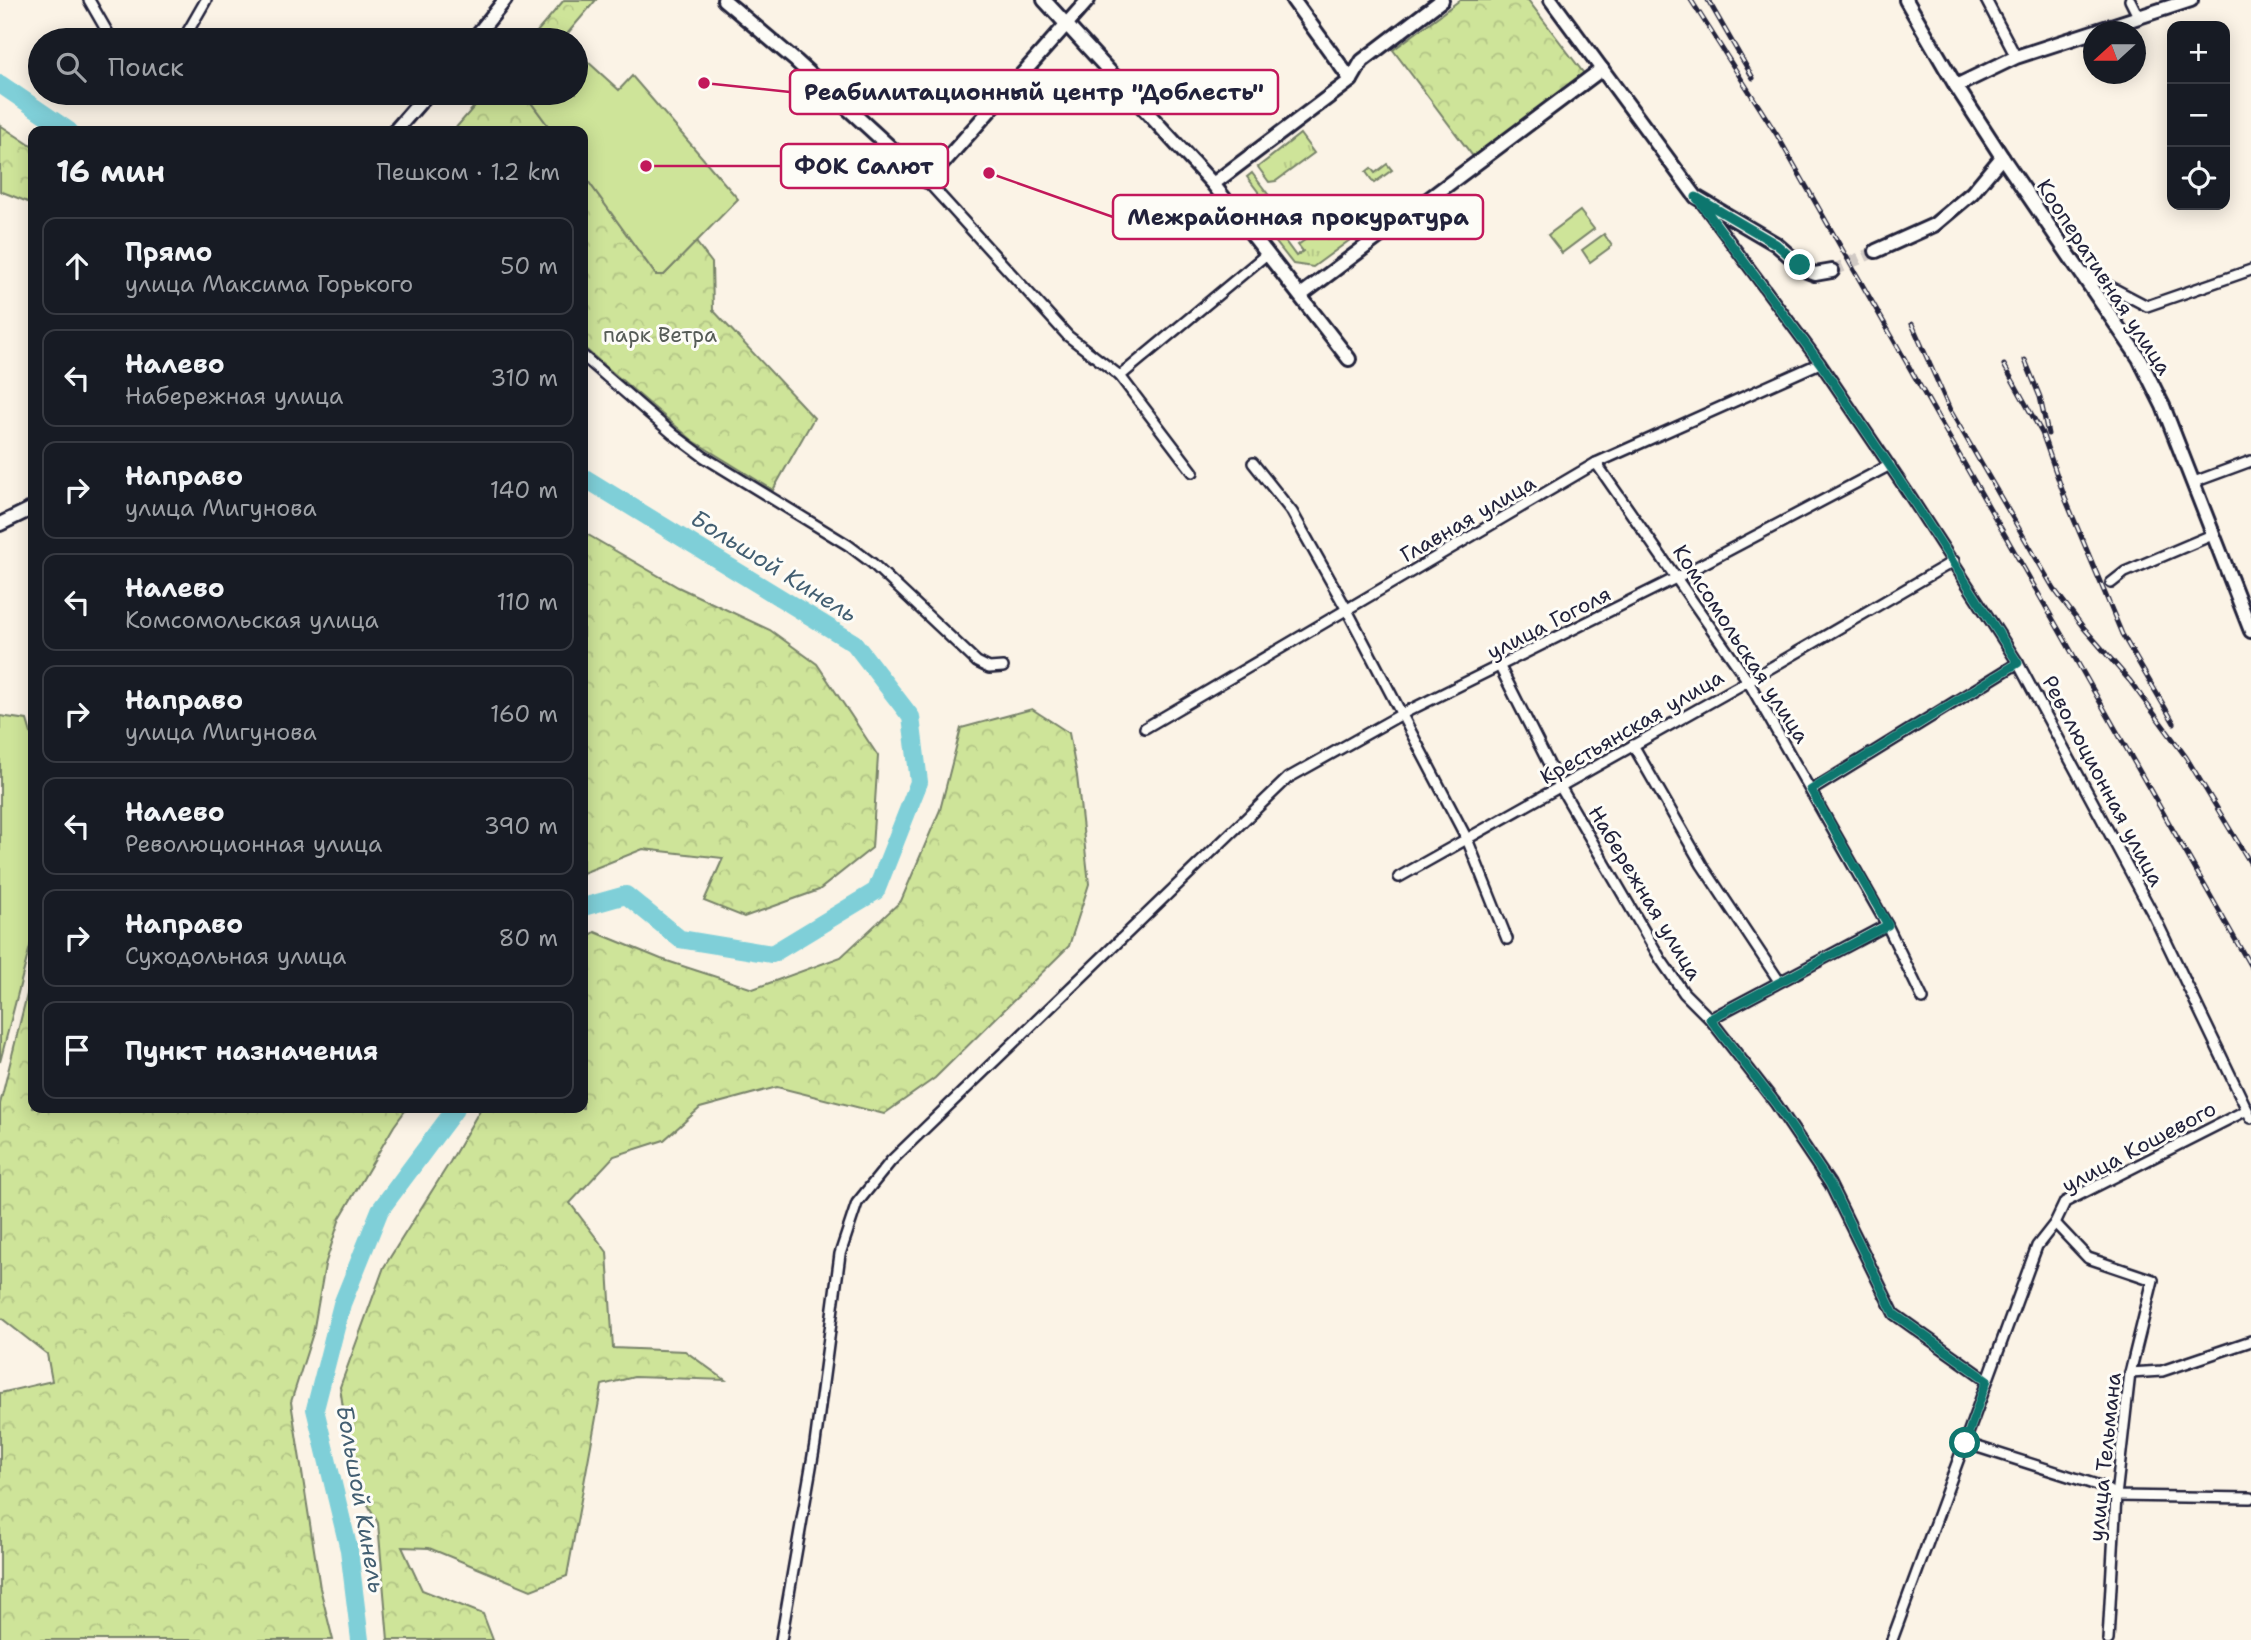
<!DOCTYPE html>
<html lang="ru">
<meta charset="utf-8">
<style>
:root{--surface:#171b24;--page:#242831;--text:#f1f3f6;--muted:#9ea1a6;--line:#363941}
body{margin:0;font-family:"Shantell Sans",sans-serif;background:var(--page);color:var(--text)}
.controls{position:absolute;right:21px;top:21px;display:grid;overflow:hidden;border-radius:14px;box-shadow:0 4px 18px #0003}
.controls button{width:63px;height:63px;display:grid;place-items:center;padding:0;border:0;border-bottom:2px solid var(--line);background:var(--surface);color:var(--text);font:35px sans-serif}
.compass{position:absolute;left:2083px;top:21px;width:63px;height:63px;border-radius:50%;background:var(--surface);box-shadow:0 4px 18px #0003;rotate:249deg}
.stop{position:absolute;width:21px;height:21px;margin:-16px;border:5px solid #0f766e;border-radius:50%;background:#fff}
.stop.end{background:#0f766e;border-color:#fff;box-shadow:0 2px 7px #0008}
.list{margin:0;padding:0;list-style:none}
h2{display:flex;justify-content:space-between;align-items:center;height:91px;margin:0;padding:0 28px;font-size:30px}
h2 small{font-size:23px;font-weight:400;color:var(--muted)}
.list li{display:grid;grid-template-columns:46px 1fr auto;gap:21px;align-items:center;box-sizing:border-box;height:98px;margin:0 14px 14px;padding:0 14px;border:2px solid var(--line);border-radius:14px}
.list b{display:block;font-size:26px;white-space:nowrap}
.list p{margin:0;font-size:23px;white-space:nowrap;color:var(--muted)}
.list em{font-size:23px;font-style:normal;color:var(--muted)}
.icon{flex:none;width:38px;height:38px;fill:none;stroke:currentColor;stroke-width:2;stroke-linecap:round;stroke-linejoin:round}
.map{position:relative;flex:none;width:2251px;height:1640px;overflow:hidden}
.search{position:absolute;background:var(--surface);box-shadow:0 4px 18px #0003;left:28px;top:28px;width:560px;height:77px;display:flex;align-items:center;gap:18px;box-sizing:border-box;padding:0 24px;border-radius:38px;color:var(--muted);font-size:26px}
.panel{position:absolute;background:var(--surface);box-shadow:0 4px 18px #0003;left:28px;top:126px;width:560px;height:987px;border-radius:14px}
.map>svg:first-child{display:block}
.grass{fill:url(#grass-tufts);stroke:#78836a;stroke-width:2}
.forest{fill:url(#forest-crowns);stroke:#78836a;stroke-width:2}
.garden{fill:#cee499;stroke:#78836a;stroke-width:2}
.lines{fill:none;stroke-linecap:round;stroke-linejoin:round}
.river{stroke:#7fcfd8;stroke-width:18}
.secondary-tunnel{stroke:#d0c9c4;stroke-width:12;stroke-dasharray:12 6;stroke-linecap:butt}
.street-casing{stroke:#22223b;stroke-width:14}
.secondary-casing{stroke:#22223b;stroke-width:18}
.street{stroke:#fdfcf7;stroke-width:9}
.secondary{stroke:#fdfcf7;stroke-width:12}
.rail-casing{stroke:#22223b;stroke-width:5}
.rail{stroke:#fdfcf7;stroke-width:2.5;stroke-dasharray:8;stroke-linecap:butt}
.route{stroke:#0f766e;stroke-width:9}
.labels{text-anchor:middle;dominant-baseline:central;stroke-width:6;stroke-linejoin:round;paint-order:stroke}
.street-label{font-size:21px;fill:#22223b;stroke:#fdfcf7}
.park-label{font-size:21px;fill:#565c57;stroke:#fdfcf7}
.water-label{font-size:23px;font-style:italic;fill:#435f72;stroke:#fdfcf7}
.leader{fill:none;stroke:#c2185b;stroke-width:2.5}
.callout-dot{fill:#c2185b;stroke:#fdfcf7;stroke-width:2.5}
.callout{fill:#fdfcf7;stroke:#c2185b;stroke-width:2.5}
.callout-label{font-size:23px;text-anchor:middle;font-weight:bold;fill:#22223b}
</style>
<div class="map">
<svg width="2251" height="1640" viewBox="0 0 2251 1640">
<defs>
<pattern id="grass-tufts" width="24" height="20" patternUnits="userSpaceOnUse" patternTransform="scale(1.75)"><rect width="24" height="20" fill="#cee499"/><path d="M3 7l-1-3M5 7V3M7 7l1-3M15 17l-1-3M17 17v-4M19 17l1-3" fill="none" stroke="#b1c385"/></pattern>
<pattern id="forest-crowns" width="20" height="18" patternUnits="userSpaceOnUse" patternTransform="scale(1.75)"><rect width="20" height="18" fill="#cee499"/><path d="M2 6a3 3 0 1 1 6 0M12 15a3 3 0 1 1 6 0" fill="none" stroke="#b1c385"/></pattern>
</defs>
<rect width="100%" height="100%" fill="#fbf3e6"/>
<filter id="ink" filterUnits="userSpaceOnUse"><feTurbulence type="fractalNoise" baseFrequency=".0143" numOctaves="2"/><feDisplacementMap in="SourceGraphic" scale="14" xChannelSelector="R" yChannelSelector="G"/><feConvolveMatrix kernelMatrix="1 2 1 2 8 2 1 2 1" color-interpolation-filters="sRGB"/></filter>
<g filter="url(#ink)">
<g class="grass">
<path d="M 1300,134 L 1314,153 L 1276,181 L 1269,182 L 1258,167 Z"/>
<path d="M 1387,164 L 1392,170 L 1374,183 L 1366,172 L 1371,168 L 1375,173 Z"/>
<path d="M 1252,173 L 1277,206 L 1272,210 L 1247,177 Z"/>
<path d="M 1353,205 L 1369,226 L 1313,267 L 1293,264 L 1252,212 L 1259,207 L 1267,217 L 1268,227 L 1271,232 L 1282,237 L 1296,256 L 1303,251 L 1298,245 Z"/>
</g>
<g class="forest">
<path d="M 564,0 L 596,0 L 562,40 L 530,40 Z"/>
<path d="M 1460,0 L 1528,0 L 1585,75 L 1475,159 L 1393,50 Z"/>
<path d="M 486,93 L 531,93 L 527,97 L 552,131 L 453,131 Z"/>
<path d="M 0,125 L 33,147 L 33,204 L 0,191 Z"/>
<path d="M 583,174 L 656,275 L 664,275 L 696,242 L 712,263 L 713,310 L 814,418 L 773,490 L 692,440 L 583,347 Z"/>
<path d="M 583,532 L 678,587 L 770,630 L 817,664 L 878,756 L 872,848 L 819,890 L 744,917 L 704,901 L 723,858 L 643,849 L 583,873 Z"/>
<path d="M 1032,709 L 1069,733 L 1077,776 L 1089,884 L 1069,946 L 935,1078 L 884,1114 L 777,1087 L 700,1108 L 664,1140 L 614,1156 L 570,1203 L 607,1252 L 613,1348 L 685,1351 L 725,1380 L 634,1377 L 602,1385 L 567,1576 L 531,1590 L 429,1548 L 402,1547 L 422,1590 L 483,1614 L 493,1640 L 388,1640 L 378,1523 L 353,1477 L 340,1387 L 384,1267 L 450,1162 L 481,1108 L 583,1108 L 583,940 L 595,932 L 661,959 L 753,989 L 841,957 L 901,901 L 940,810 L 961,728 Z"/>
<path d="M 33,970 L 33,1108 L 407,1108 L 394,1126 L 340,1218 L 325,1265 L 313,1333 L 291,1402 L 320,1588 L 333,1640 L 0,1640 L 0,1393 L 52,1381 L 47,1354 L 0,1317 L 0,1104 Z"/>
</g>
<g class="garden">
<path d="M 576,51 L 619,90 L 632,76 L 738,199 L 664,275 L 656,275 L 583,174 L 583,131 L 552,131 L 527,97 L 531,93 L 576,93 Z"/>
<path d="M 1580,211 L 1594,229 L 1562,253 L 1548,235 Z"/>
<path d="M 1604,234 L 1612,246 L 1590,262 L 1582,250 Z"/>
<path d="M 0,716 L 27,720 L 33,740 L 33,935 L 0,1062 Z"/>
</g>
<g class="lines">
<g class="river">
<path d="M 0,84 L 69,131"/>
<path d="M 583,477 L 854,643 L 911,717 L 919,782 L 876,891 L 772,954 L 680,939 L 626,895 L 583,907"/>
<path d="M 360,1640 L 349,1550 L 315,1409 L 342,1304 L 380,1210 L 456,1108"/>
</g>
<path class="secondary-tunnel" d="M 1832,271 L 1876,251"/>
<defs>
<g id="street">
<path d="M 89,0 L 112,40"/>
<path d="M 1986,0 L 2016,57"/>
<path d="M 2130,0 L 2138,16"/>
<path d="M 183,40 L 206,0"/>
<path d="M 927,181 L 1068,336 L 1120,376 L 1193,472"/>
<path d="M 1700,201 L 1820,363 L 1908,493 L 2018,663 L 2154,916 L 2251,1118"/>
<path d="M 2082,272 L 2147,306 L 2251,270"/>
<path d="M 583,356 L 673,434 L 704,457 L 848,545 L 872,563 L 977,662 L 989,668 L 1003,667"/>
<path d="M 1120,376 L 1268,253"/>
<path d="M 1253,463 L 1292,512 L 1347,610 L 1467,839 L 1507,939"/>
<path d="M 1596,463 L 1748,681 L 1887,925 L 1923,999"/>
<path d="M 2194,482 L 2251,461"/>
<path d="M 2111,583 L 2125,572 L 2212,535"/>
<path d="M 1500,667 L 1561,788 L 1661,960 L 1684,993 L 1710,1019 L 1776,1104 L 1830,1184 L 1894,1314 L 1987,1380"/>
<path d="M 1145,728 L 1596,463 L 1820,363"/>
<path d="M 1633,745 L 1702,865 L 1779,981"/>
<path d="M 1812,790 L 2018,663"/>
<path d="M 1399,877 L 1748,681 L 1954,561"/>
<path d="M 1710,1019 L 1887,925"/>
<path d="M 2055,1223 L 2088,1258 L 2153,1280 L 2130,1373 L 2116,1496 L 2108,1640"/>
<path d="M 2130,1373 L 2162,1371 L 2251,1341"/>
<path d="M 1965,1443 L 2103,1487 L 2116,1496 L 2251,1498"/>
<path d="M 781,1640 L 815,1444 L 840,1254 L 857,1203 L 891,1161 L 1288,778 L 1402,714 L 1676,578 L 1890,465"/>
<path d="M 1892,1640 L 2037,1246 L 2055,1223 L 2065,1202 L 2247,1110"/>
</g>
<g id="secondary">
<path d="M 724,0 L 796,61 L 927,181 L 1088,0"/>
<path d="M 1044,0 L 1213,184 L 1349,359"/>
<path d="M 1293,0 L 1351,80"/>
<path d="M 1551,0 L 1696,197 L 1776,244 L 1807,271 L 1815,274 L 1832,271"/>
<path d="M 1906,0 L 1956,86 L 2002,157 L 2139,358 L 2163,406 L 2251,631"/>
<path d="M 473,40 L 505,0"/>
<path d="M 1956,86 L 2016,57 L 2191,0"/>
<path d="M 395,131 L 428,93"/>
<path d="M 1213,184 L 1351,80 L 1362,61 L 1442,0"/>
<path d="M 1876,251 L 1934,225 L 1972,193 L 2002,157"/>
<path d="M 1301,295 L 1602,69"/>
<path d="M 0,524 L 33,508"/>
</g>
</defs>
<use href="#street" class="street-casing"/>
<use href="#secondary" class="secondary-casing"/>
<use href="#street" class="street"/>
<use href="#secondary" class="secondary"/>
<defs>
<g id="rail">
<path d="M 1691,0 L 1777,135 L 2251,967"/>
<path d="M 1708,0 L 1753,78"/>
<path d="M 1912,324 L 1950,410 L 2054,589 L 2083,627 L 2130,681 L 2186,757 L 2251,864"/>
<path d="M 2025,360 L 2040,397 L 2048,434"/>
<path d="M 2004,365 L 2042,433 L 2065,498 L 2122,634 L 2174,723"/>
</g>
</defs>
<use href="#rail" class="rail-casing"/>
<use href="#rail" class="rail"/>
</g>
</g>
<g class="lines" filter="url(#ink)">
<path class="route" d="M 1800,265 L 1776,244 L 1696,197 L 1820,363 L 1908,493 L 2018,663 L 1811,790 L 1888,925 L 1710,1019 L 1776,1104 L 1830,1184 L 1894,1314 L 1987,1380 L 1965,1443"/>
</g>
<g class="labels">
<g class="street-label">
<text transform="translate(2104 277) rotate(57)">Кооперативная улица</text>
<text transform="translate(1468 519) rotate(-30)">Главная улица</text>
<text transform="translate(1549 623) rotate(-27)">улица Гоголя</text>
<text transform="translate(1741 644) rotate(57)">Комсомольская улица</text>
<text transform="translate(1632 727) rotate(-30)">Крестьянская улица</text>
<text transform="translate(2103 781) rotate(62)">Революционная улица</text>
<text transform="translate(1645 893) rotate(59)">Набережная улица</text>
<text transform="translate(2139 1147) rotate(-28)">улица Кошевого</text>
<text transform="translate(2105 1457) rotate(-84)">улица Тельмана</text>
</g>
<g class="park-label">
<text x="660" y="335">парк Ветра</text>
</g>
<g class="water-label">
<text transform="translate(774 566) rotate(32)">Большой Кинель</text>
<text transform="translate(361 1499) rotate(80)">Большой Кинель</text>
</g>
</g>
<path class="leader" d="M704 83L790 92M646 166L781 166M989 173L1113 217"/>
<g class="callout-dot">
<circle cx="704" cy="83" r="7"/>
<circle cx="646" cy="166" r="7"/>
<circle cx="989" cy="173" r="7"/>
</g>
<g class="callout">
<rect x="790" y="70" width="488" height="44" rx="7"/>
<rect x="781" y="144" width="167" height="44" rx="7"/>
<rect x="1113" y="195" width="370" height="44" rx="7"/>
</g>
<g class="callout-label">
<text x="1034" y="100">Реабилитационный центр "Доблесть"</text>
<text x="864" y="174">ФОК Салют</text>
<text x="1298" y="225">Межрайонная прокуратура</text>
</g>
</svg>
<div class="controls">
<button>+</button>
<button>−</button>
<button><svg class="icon" aria-label="locate" viewBox="0 0 24 24"><circle cx="12" cy="12" r="6"/><path d="M12 2v4M12 18v4M2 12h4M18 12h4"/></svg></button>
</div>
<svg class="compass" viewBox="-18 -18 36 36"><path d="M0-13l5 13h-10z" fill="#e53935"/><path d="M0 13l5-13h-10z" fill="#9ea1a6"/></svg>
<div class="stop" style="left:1965px;top:1443px"></div>
<div class="stop end" style="left:1800px;top:265px"></div>
<div class="search"><svg class="icon" aria-label="search" viewBox="0 0 24 24"><circle cx="10" cy="10" r="6"/><path d="M15 15l6 6"/></svg>Поиск</div>
<section class="panel">
<h2>16 мин<small>Пешком · 1.2 km</small></h2>
<ul class="list">
<li><svg class="icon" aria-label="ahead" viewBox="0 0 24 24"><path d="M12 20V5M6 11l6-6 6 6"/></svg><div><b>Прямо</b><p>улица Максима Горького</p></div><em>50 m</em></li>
<li><svg class="icon" aria-label="left" viewBox="0 0 24 24"><path d="M17 20v-9H6M10 6l-5 5 5 5"/></svg><div><b>Налево</b><p>Набережная улица</p></div><em>310 m</em></li>
<li><svg class="icon" aria-label="right" viewBox="0 0 24 24"><path d="M7 20v-9h11M14 6l5 5-5 5"/></svg><div><b>Направо</b><p>улица Мигунова</p></div><em>140 m</em></li>
<li><svg class="icon" aria-label="left" viewBox="0 0 24 24"><path d="M17 20v-9H6M10 6l-5 5 5 5"/></svg><div><b>Налево</b><p>Комсомольская улица</p></div><em>110 m</em></li>
<li><svg class="icon" aria-label="right" viewBox="0 0 24 24"><path d="M7 20v-9h11M14 6l5 5-5 5"/></svg><div><b>Направо</b><p>улица Мигунова</p></div><em>160 m</em></li>
<li><svg class="icon" aria-label="left" viewBox="0 0 24 24"><path d="M17 20v-9H6M10 6l-5 5 5 5"/></svg><div><b>Налево</b><p>Революционная улица</p></div><em>390 m</em></li>
<li><svg class="icon" aria-label="right" viewBox="0 0 24 24"><path d="M7 20v-9h11M14 6l5 5-5 5"/></svg><div><b>Направо</b><p>Суходольная улица</p></div><em>80 m</em></li>
<li><svg class="icon" aria-label="arrive" viewBox="0 0 24 24"><path d="M6 21V4h12l-3 4 3 4H6"/></svg><div><b>Пункт назначения</b></div></li>
</ul>
</section>
</div>
